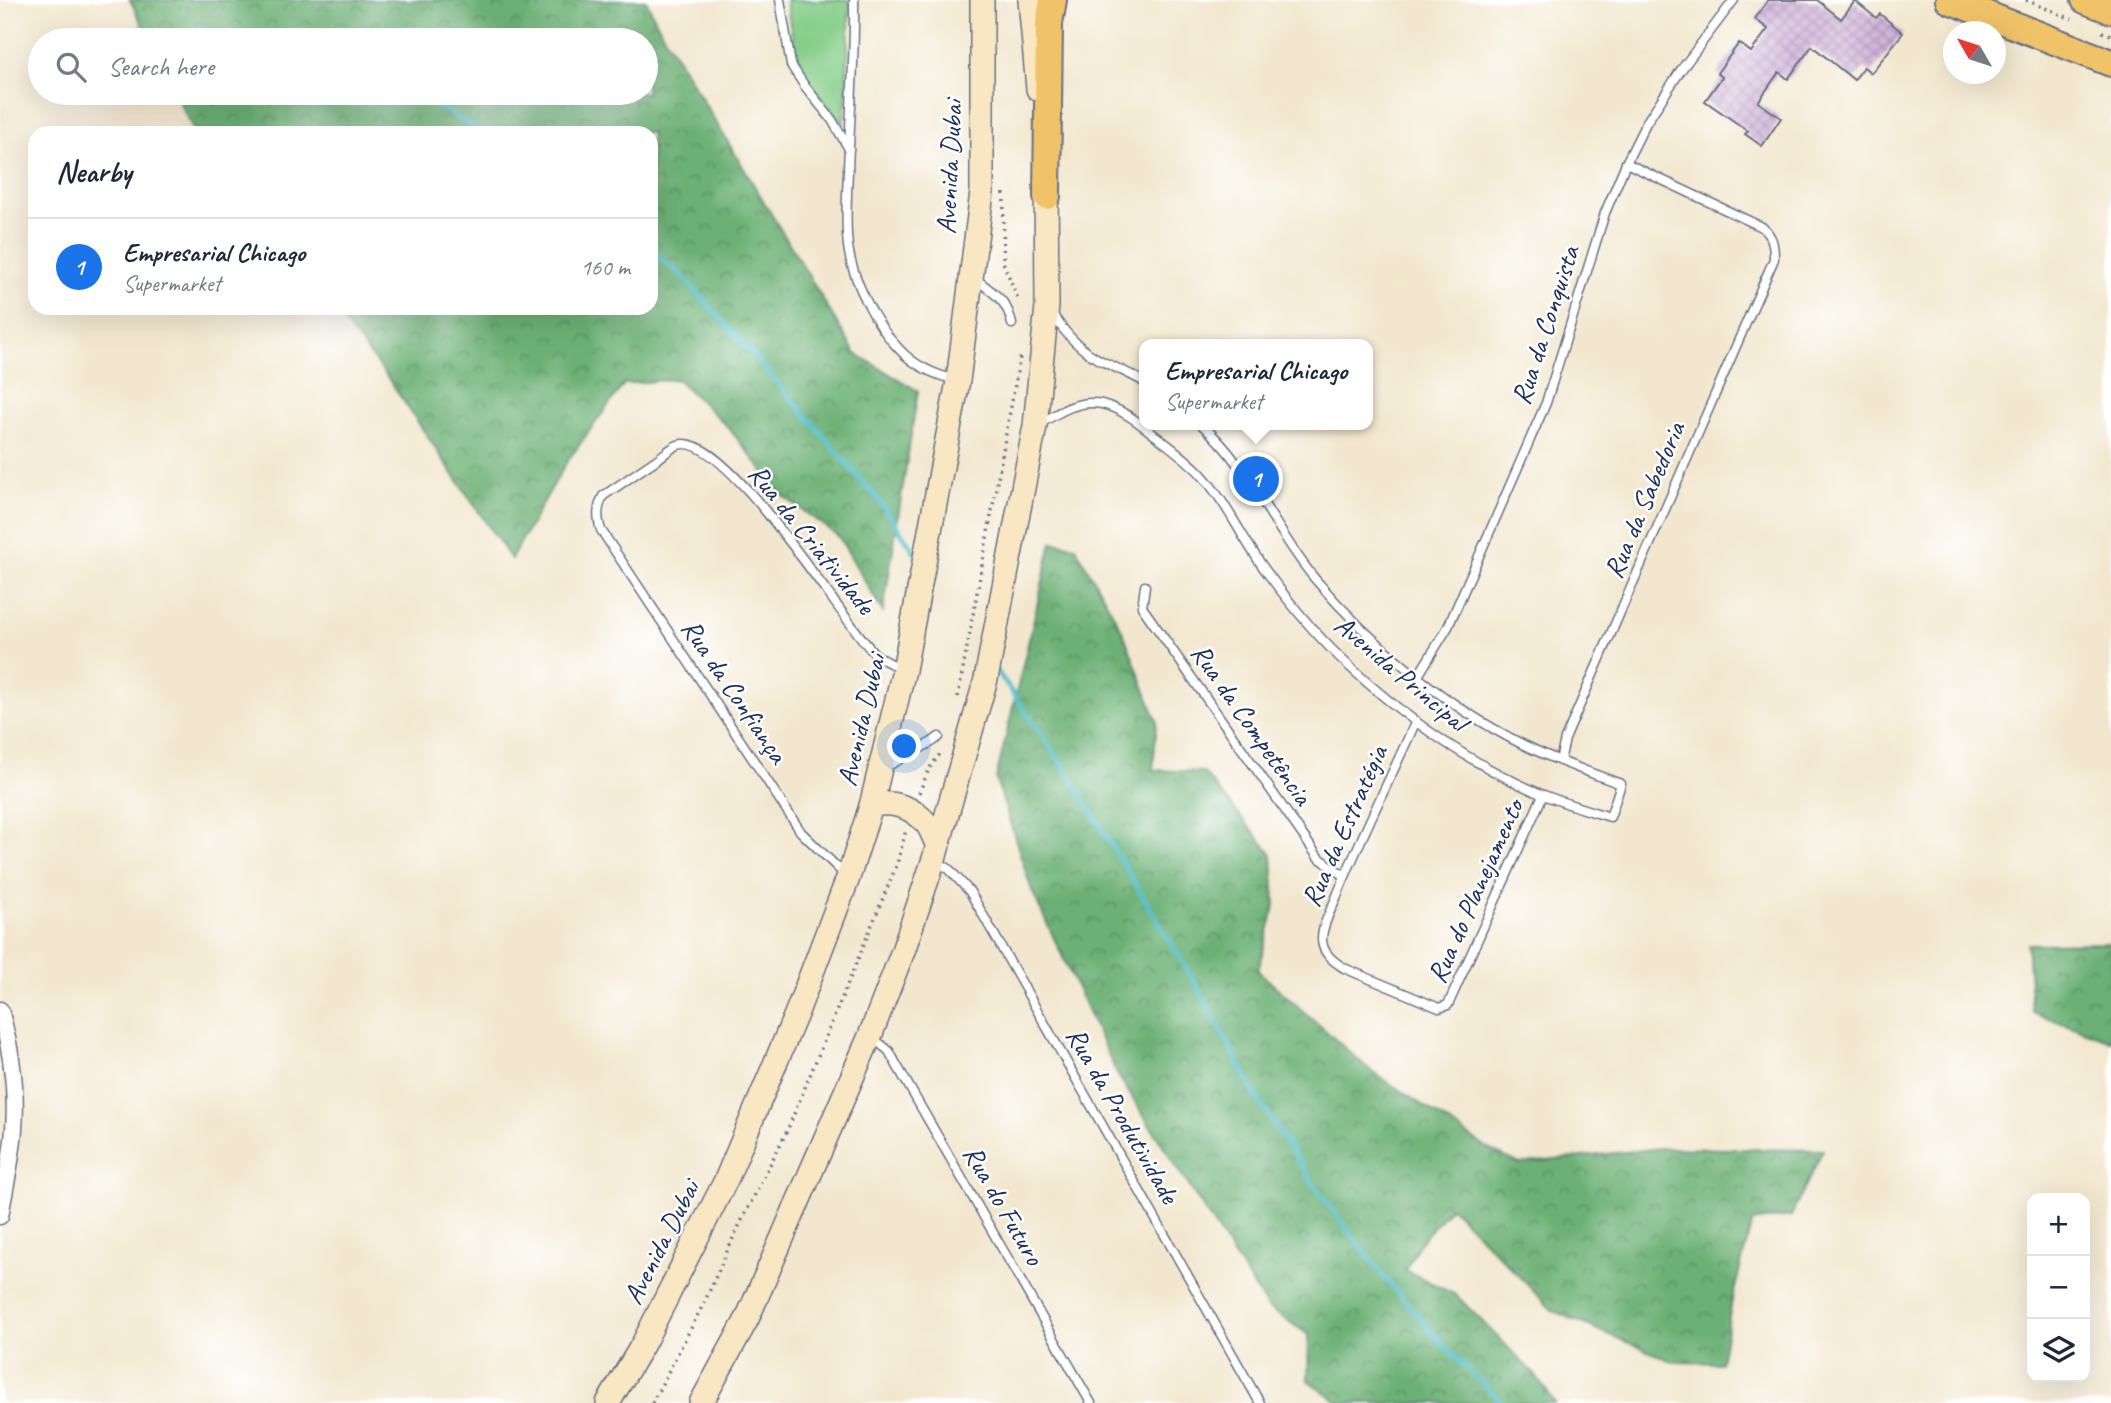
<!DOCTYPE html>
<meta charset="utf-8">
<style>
:root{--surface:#fff;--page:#f6f6f7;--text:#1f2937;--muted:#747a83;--line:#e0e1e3;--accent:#1a73e8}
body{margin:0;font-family:Caveat,sans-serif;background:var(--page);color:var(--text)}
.controls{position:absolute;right:21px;bottom:21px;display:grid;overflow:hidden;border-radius:14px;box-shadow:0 7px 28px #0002}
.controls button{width:63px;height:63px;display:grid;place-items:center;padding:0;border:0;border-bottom:2px solid var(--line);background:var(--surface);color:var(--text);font:35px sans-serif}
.compass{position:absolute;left:1943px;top:21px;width:63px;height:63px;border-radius:50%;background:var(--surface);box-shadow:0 7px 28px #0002;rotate:309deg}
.you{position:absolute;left:905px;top:747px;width:24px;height:24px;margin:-18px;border:5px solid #fff;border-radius:50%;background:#1a73e8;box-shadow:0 0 0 10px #1a73e833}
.badge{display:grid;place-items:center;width:46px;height:46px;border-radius:50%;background:var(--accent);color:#fff;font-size:23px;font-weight:700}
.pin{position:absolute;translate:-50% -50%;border:4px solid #fff;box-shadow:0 2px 7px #0006}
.popup{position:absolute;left:1139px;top:339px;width:234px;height:91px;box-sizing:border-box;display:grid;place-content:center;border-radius:14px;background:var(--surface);filter:drop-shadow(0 2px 5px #0005);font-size:23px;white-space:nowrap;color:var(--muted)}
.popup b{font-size:26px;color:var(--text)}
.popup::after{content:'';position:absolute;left:50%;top:100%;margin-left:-14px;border:14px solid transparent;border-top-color:var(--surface)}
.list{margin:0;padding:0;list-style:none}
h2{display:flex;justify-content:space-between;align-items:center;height:91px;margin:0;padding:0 28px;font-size:30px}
h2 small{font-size:23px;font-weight:400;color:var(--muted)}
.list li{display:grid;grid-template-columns:46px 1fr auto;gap:21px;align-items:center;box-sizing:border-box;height:98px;padding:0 28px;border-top:2px solid var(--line)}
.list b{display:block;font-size:26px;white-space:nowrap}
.list p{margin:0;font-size:23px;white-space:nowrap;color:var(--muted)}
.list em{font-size:23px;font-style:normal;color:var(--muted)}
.icon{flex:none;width:38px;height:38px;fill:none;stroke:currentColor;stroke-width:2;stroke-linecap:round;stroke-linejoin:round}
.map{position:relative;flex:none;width:2111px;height:1403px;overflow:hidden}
.search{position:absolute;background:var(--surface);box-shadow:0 7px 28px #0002;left:28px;top:28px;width:630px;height:77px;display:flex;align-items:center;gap:18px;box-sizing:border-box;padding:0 24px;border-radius:38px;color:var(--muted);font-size:26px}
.panel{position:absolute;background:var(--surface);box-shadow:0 7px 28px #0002;left:28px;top:126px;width:630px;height:189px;border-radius:21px}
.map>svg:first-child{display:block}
.green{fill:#85cd88;stroke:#507e73;stroke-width:2}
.forest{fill:url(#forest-crowns);stroke:#447069;stroke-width:2}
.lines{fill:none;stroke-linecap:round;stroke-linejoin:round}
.stream{stroke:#50bdc9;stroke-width:5}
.building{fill:url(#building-cross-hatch)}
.lane-casing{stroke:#666f85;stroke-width:11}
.street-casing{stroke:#666f85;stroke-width:19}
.secondary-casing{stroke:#666f85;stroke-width:26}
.primary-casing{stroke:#666f85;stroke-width:30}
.path{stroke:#666f85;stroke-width:3.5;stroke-dasharray:2 5;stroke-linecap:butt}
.lane{stroke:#fff;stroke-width:8}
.street{stroke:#fff;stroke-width:16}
.secondary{stroke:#f9e7c3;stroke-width:23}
.primary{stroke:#f1c369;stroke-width:26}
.labels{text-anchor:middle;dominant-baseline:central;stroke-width:5;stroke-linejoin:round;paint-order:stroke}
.street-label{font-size:28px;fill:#1b2f5e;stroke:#fff}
</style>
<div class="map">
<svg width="2111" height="1403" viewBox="0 0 2111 1403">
<defs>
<pattern id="forest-crowns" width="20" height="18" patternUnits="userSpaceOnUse" patternTransform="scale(1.75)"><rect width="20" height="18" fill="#6cb074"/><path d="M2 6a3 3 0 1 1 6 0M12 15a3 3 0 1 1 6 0" fill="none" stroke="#589062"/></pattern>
<pattern id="building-cross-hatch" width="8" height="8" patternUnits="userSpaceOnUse" patternTransform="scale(1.75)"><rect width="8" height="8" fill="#ceafd7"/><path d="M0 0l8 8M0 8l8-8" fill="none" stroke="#a68fb2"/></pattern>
</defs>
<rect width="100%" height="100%" fill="#fff"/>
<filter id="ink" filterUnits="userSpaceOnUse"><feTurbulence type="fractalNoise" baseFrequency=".0143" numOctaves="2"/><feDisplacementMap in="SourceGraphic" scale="14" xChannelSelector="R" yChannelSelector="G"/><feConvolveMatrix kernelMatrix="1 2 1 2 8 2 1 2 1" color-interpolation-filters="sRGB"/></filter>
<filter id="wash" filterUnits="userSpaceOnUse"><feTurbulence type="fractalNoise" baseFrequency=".00686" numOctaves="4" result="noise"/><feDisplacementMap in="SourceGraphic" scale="28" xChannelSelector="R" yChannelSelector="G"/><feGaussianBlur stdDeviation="1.57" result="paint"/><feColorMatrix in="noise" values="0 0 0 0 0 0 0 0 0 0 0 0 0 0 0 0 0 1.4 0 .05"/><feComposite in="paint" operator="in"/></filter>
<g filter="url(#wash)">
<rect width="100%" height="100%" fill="#f2e7ce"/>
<path class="green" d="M 786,0 L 850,0 L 846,99 L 843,125 L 803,73 L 796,57 Z"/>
<g class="forest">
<path d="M 130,0 L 646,0 L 661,31 L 855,353 L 918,391 L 883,612 L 839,537 L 782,495 L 727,426 L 677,379 L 624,384 L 566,463 L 511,559 L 385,374 L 333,308 L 651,308 L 651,133 L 195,133 L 175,93 L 646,93 L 646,40 L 150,40 Z"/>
<path d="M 1052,542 L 1075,546 L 1123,632 L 1157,721 L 1153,770 L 1203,772 L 1272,854 L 1275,905 L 1258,971 L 1371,1071 L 1490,1150 L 1520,1164 L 1660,1148 L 1823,1150 L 1791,1216 L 1752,1222 L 1732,1300 L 1721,1363 L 1674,1362 L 1553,1311 L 1451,1207 L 1421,1241 L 1405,1270 L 1456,1295 L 1536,1376 L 1555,1403 L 1339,1403 L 1308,1380 L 1309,1335 L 1267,1307 L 1117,1074 L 1032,891 L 996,779 Z"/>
<path d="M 2111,943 L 2111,1041 L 2032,1012 L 2027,944 Z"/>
</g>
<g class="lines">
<g class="stream">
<path d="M 413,93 L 485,133"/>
<path d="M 651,250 L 682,275 L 790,397 L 880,502 L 917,555"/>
<path d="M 997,671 L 1065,768 L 1200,991 L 1256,1096 L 1320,1194 L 1385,1278 L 1449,1351 L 1503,1403"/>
</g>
</g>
<g id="blocks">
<path class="building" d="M 1768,0 L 1817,0 L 1841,19 L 1855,1 L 1876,18 L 1880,14 L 1903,33 L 1871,73 L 1864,67 L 1854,80 L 1812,46 L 1788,79 L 1779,72 L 1758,102 L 1781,118 L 1762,146 L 1745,134 L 1748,131 L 1705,101 L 1722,77 L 1717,73 L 1739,43 L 1751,52 L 1768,29 L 1755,19 Z"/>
</g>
</g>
<g filter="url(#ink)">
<use href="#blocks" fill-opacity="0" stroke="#666f85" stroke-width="2"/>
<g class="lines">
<defs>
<g id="lane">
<path d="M 780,0 L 791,65 L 804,85 L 832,120 L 849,149"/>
<path d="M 854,0 C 855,57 850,114 848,171 C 847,196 845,221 848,246 C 852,279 876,326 900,350 C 914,365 935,375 956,380"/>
<path d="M 976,279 C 994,294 1007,299 1012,324"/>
<path d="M 1053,315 C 1065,333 1080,350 1100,360 C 1115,368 1130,373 1144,382"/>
<path d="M 1038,425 C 1057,413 1078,399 1102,404 C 1121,409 1137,421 1152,433 C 1169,446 1186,458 1201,474 C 1227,503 1243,540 1266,571 C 1291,605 1318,638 1350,667 C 1404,717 1466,761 1534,791 C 1559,802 1584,809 1610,817 L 1621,784 C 1588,772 1554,760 1522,744 C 1444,705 1372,645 1315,579 C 1274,530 1250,467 1202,425"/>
<path d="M 1145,586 L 1142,607 L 1318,857 L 1345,876"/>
<path d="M 1418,676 L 1448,627 L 1546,403 L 1605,213 L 1626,163 L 1646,123 L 1681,70 L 1734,0"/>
<path d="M 1416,721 C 1390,779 1362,835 1338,893 C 1333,907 1322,924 1322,939 C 1322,953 1333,961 1344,968 L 1439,1008 L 1448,1005 L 1543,795"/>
<path d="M 1560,761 L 1565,739 L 1774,259 C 1774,245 1773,236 1762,227 L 1626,163"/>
<path d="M 886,767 L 932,742 L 939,737"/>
<path d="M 936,861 L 949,869 L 970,892 L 1260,1403"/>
<path d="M 846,876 L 801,832 L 601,530 C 597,517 597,509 603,496 C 621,484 638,472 656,460 C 663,456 670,448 678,445 C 724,428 842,621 874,653 C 881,660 893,664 902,669"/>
<path d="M 873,1038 L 889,1051 L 895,1062 L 1091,1403"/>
</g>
<path id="street" d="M 0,1010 C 11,1048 17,1090 14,1129 C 12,1158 5,1187 0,1216"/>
<g id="secondary">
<path d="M 1030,0 L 1038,89"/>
<path d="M 871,806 C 892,800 913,807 927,824 C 931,829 934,838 937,844"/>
<path d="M 608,1403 L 643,1344 L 726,1180 L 797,1012 L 848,878 L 871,806 L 904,670 L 958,381 L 982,192 L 982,0"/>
<path d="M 701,1403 L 747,1319 L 870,1036 L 903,951 L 934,859 L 986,679 L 1035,426 L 1047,306 L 1046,179"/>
</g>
<g id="primary">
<path d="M 1949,0 L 2111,63"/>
<path d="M 2085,0 L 2111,10"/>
<path d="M 1047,196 L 1049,24 L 1053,0"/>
</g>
</defs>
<use href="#lane" class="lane-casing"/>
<use href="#street" class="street-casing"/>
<use href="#secondary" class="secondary-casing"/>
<use href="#primary" class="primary-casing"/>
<g class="path">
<path d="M 2026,0 L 2072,19"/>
<path d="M 2102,32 L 2111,35"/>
<path d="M 1004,193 L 1003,262 L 1019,301"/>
<path d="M 958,697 L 1020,357"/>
<path d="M 919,793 L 929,769 L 940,754"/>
<path d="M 652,1403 L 705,1301 L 734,1236 L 787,1131 L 897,864 L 906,830"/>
</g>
<use href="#lane" class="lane"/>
<use href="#street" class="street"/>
<use href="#secondary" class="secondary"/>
<use href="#primary" class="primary"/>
</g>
</g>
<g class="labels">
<g class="street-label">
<text transform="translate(949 167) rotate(-87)">Avenida Dubai</text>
<text transform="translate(1545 325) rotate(-72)">Rua da Conquista</text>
<text transform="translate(1644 500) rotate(-67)">Rua da Sabedoria</text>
<text transform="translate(812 539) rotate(51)">Rua da Criatividade</text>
<text transform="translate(1401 673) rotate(40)">Avenida Principal</text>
<text transform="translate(735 691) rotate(56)">Rua da Confiança</text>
<text transform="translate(861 720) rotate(-77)">Avenida Dubai</text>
<text transform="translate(1252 724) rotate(55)">Rua da Competência</text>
<text transform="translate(1344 826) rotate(-66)">Rua da Estratégia</text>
<text transform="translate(1475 891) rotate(-66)">Rua do Planejamento</text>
<text transform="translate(1123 1115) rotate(60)">Rua da Produtividade</text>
<text transform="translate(1004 1205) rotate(60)">Rua do Futuro</text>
<text transform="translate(661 1242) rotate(-63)">Avenida Dubai</text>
</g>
</g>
</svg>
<div class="controls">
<button>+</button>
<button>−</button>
<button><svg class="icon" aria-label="layers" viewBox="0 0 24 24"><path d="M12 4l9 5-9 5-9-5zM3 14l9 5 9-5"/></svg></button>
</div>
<svg class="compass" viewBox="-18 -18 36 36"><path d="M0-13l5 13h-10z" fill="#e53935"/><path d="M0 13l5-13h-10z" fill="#747a83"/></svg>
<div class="you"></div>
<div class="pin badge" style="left:1256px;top:479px">1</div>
<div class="popup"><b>Empresarial Chicago</b>Supermarket</div>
<div class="search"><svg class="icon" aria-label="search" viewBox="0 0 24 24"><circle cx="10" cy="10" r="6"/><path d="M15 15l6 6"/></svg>Search here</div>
<section class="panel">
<h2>Nearby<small></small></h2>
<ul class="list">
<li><span class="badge">1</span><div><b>Empresarial Chicago</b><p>Supermarket</p></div><em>160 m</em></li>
</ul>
</section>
</div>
